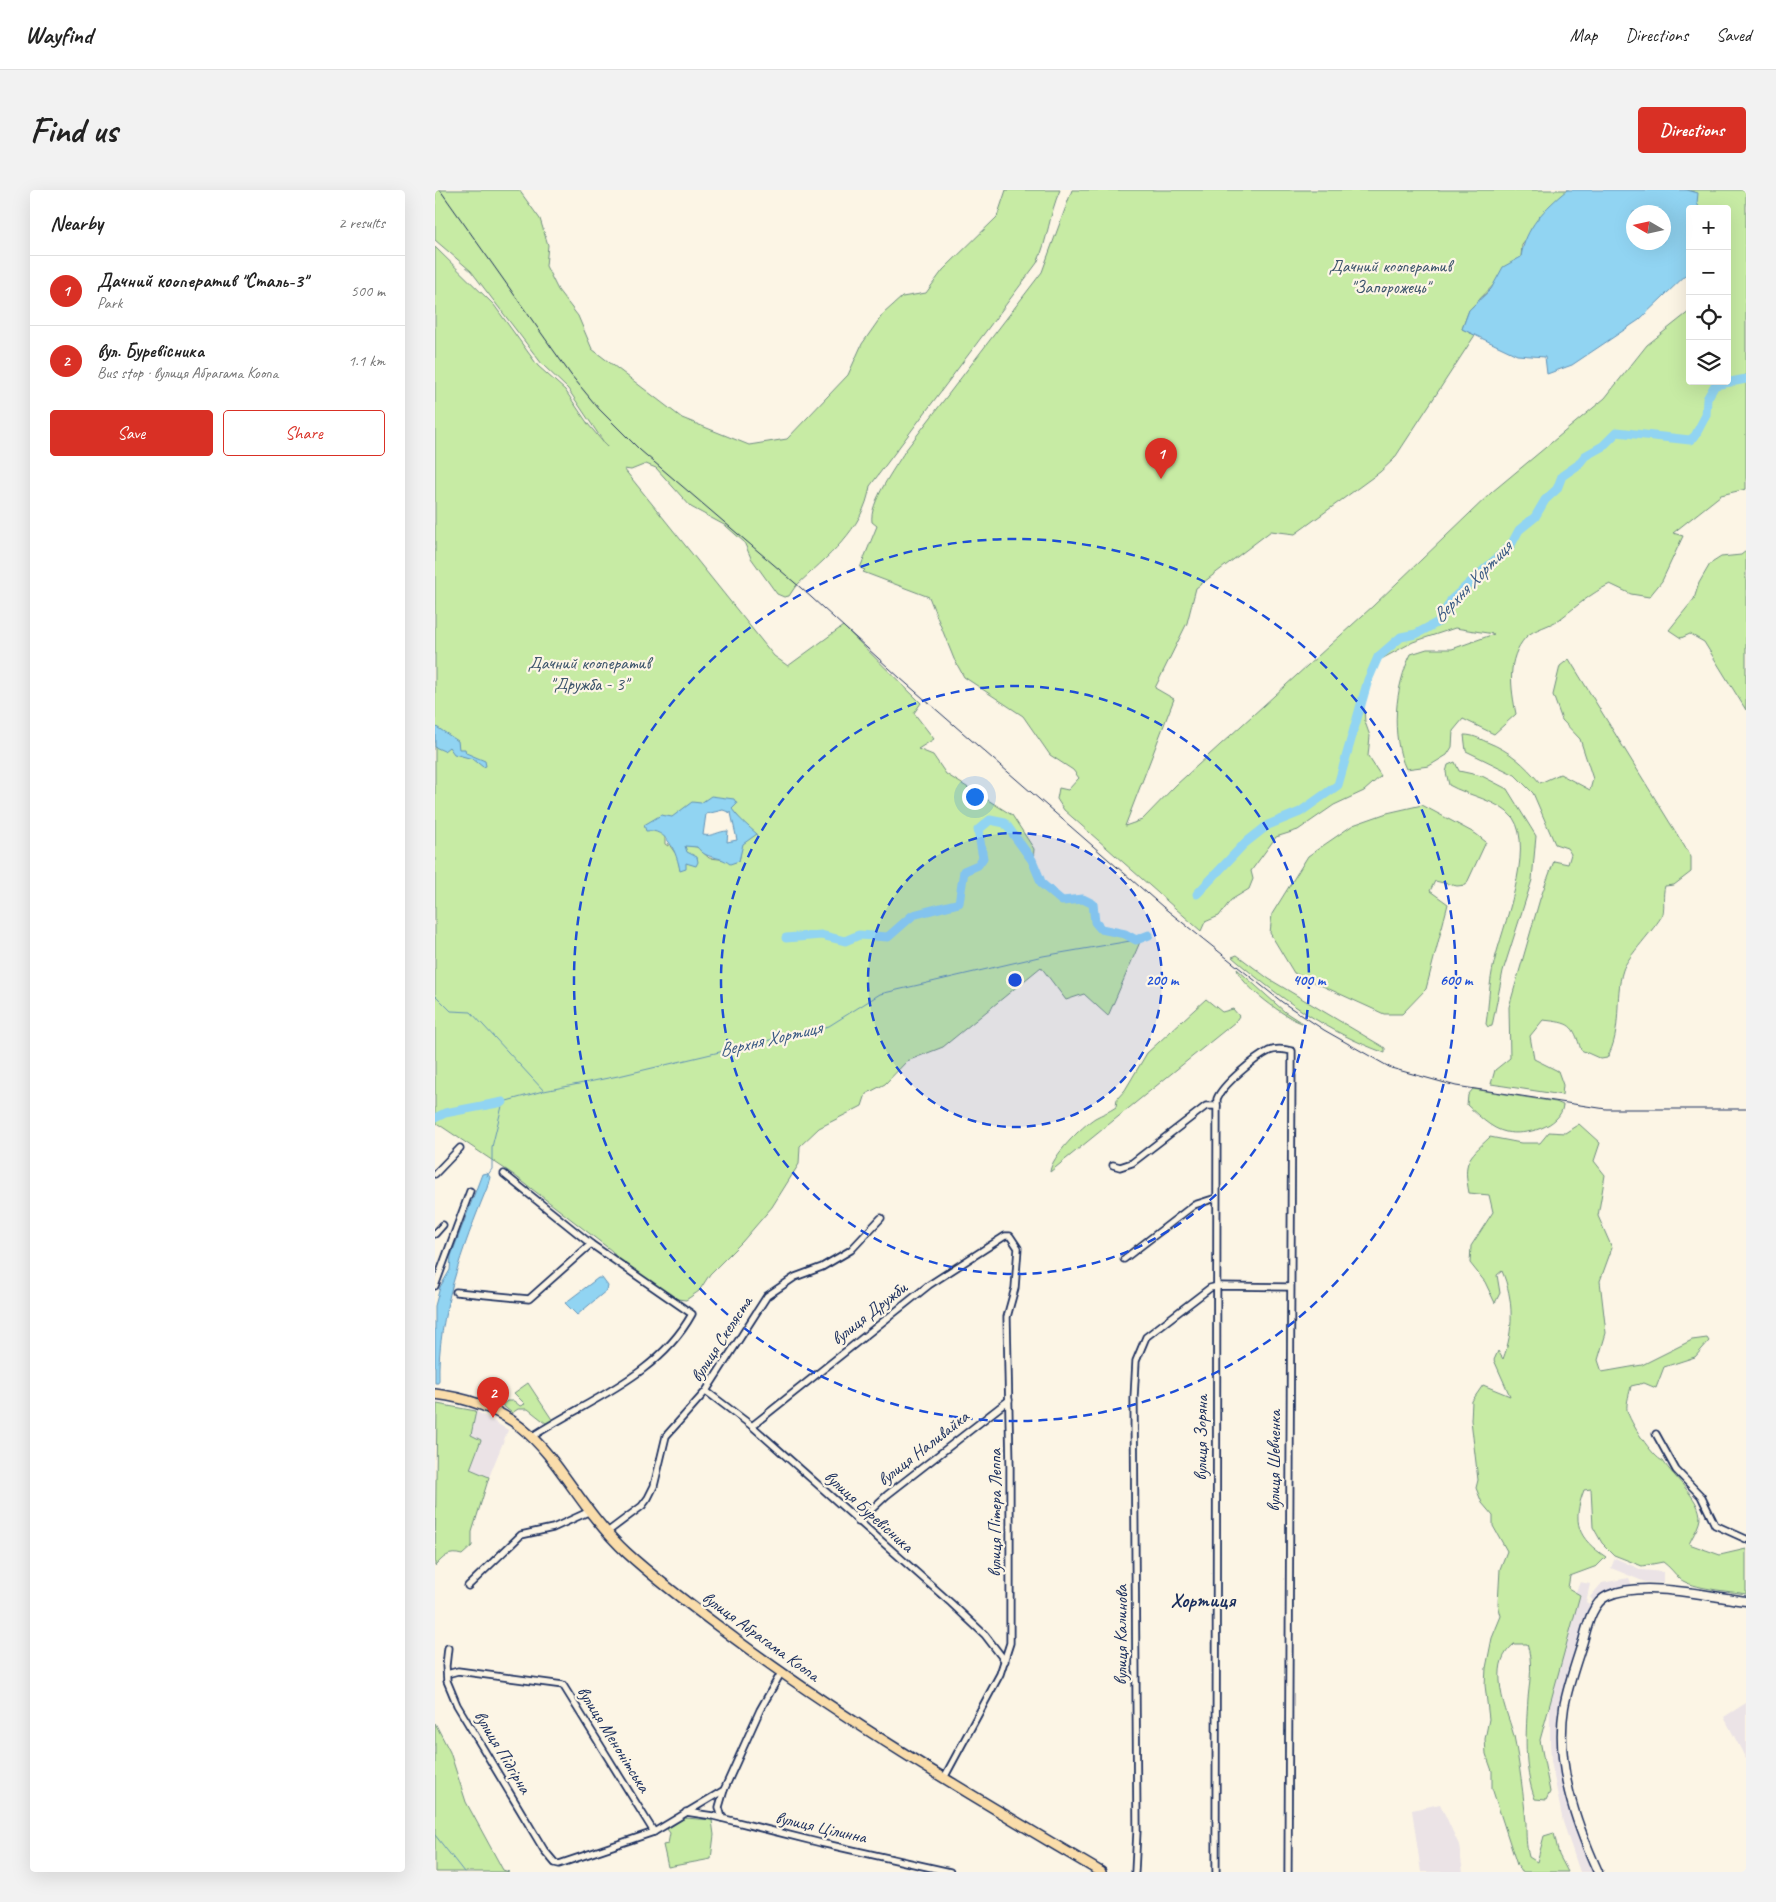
<!DOCTYPE html>
<meta charset="utf-8">
<style>
:root{--surface:#fff;--page:#f2f2f2;--text:#222;--muted:#767676;--line:#e0e0e0;--accent:#d93025}
body{margin:0;font-family:Caveat,sans-serif;background:var(--page);color:var(--text)}
.controls{position:absolute;right:15px;top:15px;display:grid;overflow:hidden;border-radius:5px;box-shadow:0 5px 20px #0002}
.controls button{width:45px;height:45px;display:grid;place-items:center;padding:0;border:0;border-bottom:1px solid var(--line);background:var(--surface);color:var(--text);font:25px sans-serif}
.compass{position:absolute;left:1191px;top:15px;width:45px;height:45px;border-radius:50%;background:var(--surface);box-shadow:0 5px 20px #0002;rotate:279deg}
.you{position:absolute;left:539px;top:606px;width:18px;height:18px;margin:-12px;border:4px solid #fff;border-radius:50%;background:#1a73e8;box-shadow:0 0 0 8px #1a73e833}
.badge{display:grid;place-items:center;width:32px;height:32px;border-radius:50%;background:var(--accent);color:#fff;font-size:16px;font-weight:700}
.pin{position:absolute;translate:-50% -41px;filter:drop-shadow(0 1px 2px #0008)}
.pin::after{content:'';position:absolute;top:26px;width:18px;height:15px;background:inherit;clip-path:polygon(0 0,100% 0,50% 100%)}
.list{margin:0;padding:0;list-style:none}
h2{display:flex;justify-content:space-between;align-items:center;height:65px;margin:0;padding:0 20px;font-size:21px}
h2 small{font-size:16px;font-weight:400;color:var(--muted)}
.list li{display:grid;grid-template-columns:32px 1fr auto;gap:15px;align-items:center;box-sizing:border-box;height:70px;padding:0 20px;border-top:1px solid var(--line)}
.list b{display:block;font-size:19px;white-space:nowrap}
.list p{margin:0;font-size:16px;white-space:nowrap;color:var(--muted)}
.list em{font-size:16px;font-style:normal;color:var(--muted)}
.actions{display:flex;gap:10px;padding:15px 20px}
.actions a{flex:1;padding:11px 0;border:1px solid var(--accent);border-radius:5px;text-align:center;font-size:18px;color:var(--accent)}
.actions .main{background:var(--accent);color:#fff}
.icon{flex:none;width:28px;height:28px;fill:none;stroke:currentColor;stroke-width:2;stroke-linecap:round;stroke-linejoin:round}
.map{position:relative;flex:none;width:1311px;height:1682px;overflow:hidden;border-radius:5px}
header{display:flex;align-items:center;gap:30px;box-sizing:border-box;height:70px;padding:0 25px;background:var(--surface);border-bottom:1px solid var(--line)}
header strong{font-size:24px}
nav{display:flex;gap:28px;margin-inline-start:auto;font-size:18px}
.intro{display:flex;align-items:center;justify-content:space-between;box-sizing:border-box;height:120px;padding:0 30px}
h1{margin:0;font-size:35px}
.button{padding:12px 22px;border-radius:5px;background:var(--accent);color:#fff;font-size:18px;font-weight:700}
main{display:flex;gap:30px;padding:0 30px}
aside{flex:1;background:var(--surface);border-radius:5px;box-shadow:0 5px 20px #0002}
.map>svg:first-child{display:block}
.built{fill:#ebe3e6}
.green{fill:#c7eba4;stroke:#718d81;fill-rule:evenodd}
.water{fill:#91d4f2;stroke:#6292b7;fill-rule:evenodd}
.lines{fill:none;stroke-linecap:round;stroke-linejoin:round}
.stream{stroke:#6292b7;stroke-width:1}
.river{stroke:#91d4f2;stroke-width:9}
.street-casing{stroke:#1b2f5e;stroke-width:9}
.secondary-casing{stroke:#1b2f5e;stroke-width:11}
.primary-casing{stroke:#1b2f5e;stroke-width:12}
.street{stroke:#fcf5e5;stroke-width:5.5}
.secondary{stroke:#fcf5e5;stroke-width:8}
.primary{stroke:#faddab;stroke-width:9}
.rail{stroke:#1b2f5e;stroke-width:1}
.ring{fill:none;stroke:#1d4ed8;stroke-width:2.5;stroke-dasharray:9 6}
.labels{text-anchor:middle;dominant-baseline:central;stroke-width:4.5;stroke-linejoin:round;paint-order:stroke}
.park-label{font-size:18px;fill:#3d556c;stroke:#fcf5e5}
.street-label{font-size:18px;fill:#1b2f5e;stroke:#fcf5e5}
.water-label{font-size:19px;font-style:italic;fill:#385883;stroke:#fcf5e5}
.quarter-label{font-size:20px;font-weight:bold;fill:#1b2f5e;stroke:#fcf5e5}
.centre{fill:#1d4ed8;stroke:#fcf5e5;stroke-width:2.5}
.ring-label{font-size:15px;text-anchor:middle;font-weight:bold;fill:#1d4ed8;stroke:#fcf5e5;stroke-width:4.5;stroke-linejoin:round;paint-order:stroke}
</style>
<header>
<strong>Wayfind</strong>
<nav><a>Map</a><a>Directions</a><a>Saved</a></nav>
</header>
<div class="intro"><h1>Find us</h1><a class="button">Directions</a></div>
<main>
<aside>
<h2>Nearby<small>2 results</small></h2>
<ul class="list">
<li><span class="badge">1</span><div><b>Дачний кооператив &quot;Сталь-3&quot;</b><p>Park</p></div><em>500 m</em></li>
<li><span class="badge">2</span><div><b>вул. Буревісника</b><p>Bus stop · вулиця Абрагама Коопа</p></div><em>1.1 km</em></li>
</ul>
<div class="actions"><a class="main">Save</a><a>Share</a></div>
</aside>
<div class="map">
<svg width="1311" height="1682" viewBox="0 0 1311 1682">
<rect width="100%" height="100%" fill="#fcf5e5"/>
<filter id="ink" filterUnits="userSpaceOnUse"><feTurbulence type="fractalNoise" baseFrequency=".02" numOctaves="2"/><feDisplacementMap in="SourceGraphic" scale="10" xChannelSelector="R" yChannelSelector="G"/><feConvolveMatrix kernelMatrix="1 2 1 2 8 2 1 2 1" color-interpolation-filters="sRGB"/></filter>
<g filter="url(#ink)">
<g class="built">
<path d="M 41,1221 L 73,1240 L 54,1287 L 35,1279 L 46,1250 L 36,1246 Z"/>
<path d="M 1180,1368 L 1207,1380 L 1228,1382 L 1228,1393 L 1210,1392 L 1176,1378 Z"/>
<path d="M 1194,1388 L 1197,1396 L 1171,1401 L 1159,1412 L 1155,1407 L 1167,1393 Z"/>
<path d="M 1145,1392 L 1155,1394 L 1151,1412 L 1156,1415 L 1142,1455 L 1127,1513 L 1123,1548 L 1137,1630 L 1159,1682 L 1145,1682 L 1128,1632 L 1116,1571 L 1115,1551 L 1115,1515 L 1122,1483 L 1144,1405 L 1140,1404 Z"/>
<path d="M 1311,1513 L 1311,1569 L 1289,1527 Z"/>
<path d="M 1005,1614 L 1024,1655 L 1028,1682 L 986,1682 L 977,1620 Z"/>
</g>
<g class="green">
<path d="M 0,0 L 84,0 L 105,29 L 113,55 L 111,76 L 123,100 L 143,126 L 157,159 L 247,228 L 314,255 L 352,249 L 413,185 L 427,154 L 448,124 L 467,107 L 491,103 L 508,80 L 562,27 L 571,0 L 625,0 C 614,24 613,50 602,73 L 435,296 C 428,341 392,366 360,397 L 354,406 L 349,407 L 342,404 L 316,368 L 309,352 L 291,336 L 256,317 L 221,278 L 211,274 L 196,280 L 189,279 L 339,466 L 353,476 L 408,436 L 486,513 L 479,523 L 499,549 L 483,559 L 498,565 L 511,584 L 577,625 L 599,659 C 596,683 611,697 627,711 L 648,709 L 658,714 L 660,732 L 666,739 L 690,744 L 695,751 L 705,752 L 673,826 L 649,804 L 631,810 L 606,777 L 508,857 L 472,871 L 450,894 L 431,904 L 427,916 L 384,938 L 365,956 L 364,974 L 337,1017 L 307,1052 L 275,1084 L 264,1101 L 251,1110 L 233,1108 L 186,1074 L 177,1061 L 79,985 L 0,932 L 0,57 L 59,115 L 103,176 L 130,200 L 153,234 L 172,257 L 133,199 L 107,174 L 36,81 L 0,50 ZM 274,610 C 282,614 293,618 300,623 C 310,632 307,659 304,671 L 274,668 L 262,657 L 249,655 L 251,673 L 245,680 L 243,667 L 233,653 L 233,656 L 230,654 L 230,646 Z"/>
<path d="M 637,0 L 1134,0 L 1087,55 L 1086,67 L 1034,120 L 1027,139 L 1040,145 L 959,269 L 945,282 L 860,344 L 836,341 L 761,398 L 752,433 L 720,498 L 739,509 L 690,636 L 707,630 L 741,595 L 938,416 L 1057,302 L 1170,208 L 1212,155 L 1255,121 L 1255,191 L 1292,191 L 1292,19 L 1264,19 L 1250,0 L 1311,0 L 1311,299 L 1286,305 L 1238,343 L 1248,346 L 1227,391 L 1214,407 L 1196,404 L 1175,394 C 1155,404 1142,416 1125,429 C 1115,436 1099,439 1091,447 C 1071,469 1076,498 1081,524 L 1059,544 L 1028,529 L 1018,541 L 1017,557 L 1012,565 L 994,576 L 971,579 C 955,546 960,496 976,464 L 992,459 L 1017,459 L 1059,444 L 1020,438 L 978,452 L 939,473 L 928,503 L 930,532 L 935,546 L 933,566 L 946,586 L 929,601 L 899,615 L 863,640 L 841,647 L 816,681 L 818,689 L 814,699 L 796,710 L 784,726 L 770,732 L 766,741 L 629,620 L 622,609 L 624,598 L 633,600 L 644,588 L 638,580 L 615,565 L 588,526 L 529,487 L 519,469 L 494,407 L 428,382 L 430,380 L 425,378 L 442,336 L 437,332 C 434,313 460,278 470,261 L 607,82 Z"/>
<path d="M 1311,361 L 1311,520 L 1269,452 L 1255,444 L 1246,448 L 1234,440 L 1259,409 L 1264,393 L 1275,374 L 1286,367 L 1306,365 Z"/>
<path d="M 1134,469 L 1256,667 L 1256,682 L 1239,695 L 1230,696 C 1227,706 1230,714 1228,724 C 1220,739 1192,767 1188,780 C 1179,807 1188,840 1172,868 L 1166,869 L 1146,860 C 1138,834 1136,833 1108,830 L 1095,846 L 1099,869 L 1123,881 L 1128,895 L 1127,905 L 1056,894 L 1060,880 L 1075,868 L 1074,817 L 1105,709 L 1119,671 L 1133,674 L 1136,664 L 1132,658 L 1120,654 L 1098,603 L 1080,585 L 1031,561 L 1029,545 C 1038,545 1043,548 1052,552 C 1075,561 1089,574 1105,593 L 1125,584 L 1155,600 L 1158,589 L 1145,549 L 1127,530 L 1118,505 L 1125,476 Z"/>
<path d="M 1020,572 L 1024,581 L 1047,586 L 1072,599 L 1101,646 L 1097,690 L 1068,781 L 1057,836 L 1053,837 L 1051,834 C 1054,814 1054,792 1059,773 C 1067,738 1100,660 1078,628 C 1064,610 1033,606 1014,595 L 1011,582 L 1013,575 Z"/>
<path d="M 987,615 L 1041,644 L 1051,652 L 1031,695 L 1022,696 L 1000,691 L 995,701 L 1013,714 L 991,799 L 967,824 L 949,824 L 859,783 L 835,743 L 837,724 L 873,666 L 918,635 L 952,623 Z"/>
<path d="M 802,765 L 834,789 L 950,858 L 950,863 C 892,842 843,807 797,767 Z"/>
<path d="M 802,779 L 850,822 L 867,833 C 852,829 805,795 802,779 Z"/>
<path d="M 771,809 L 787,822 L 798,819 L 804,826 L 800,832 L 615,982 C 616,967 646,937 660,928 C 667,924 674,922 681,917 L 682,909 L 690,900 L 712,863 Z"/>
<path d="M 1038,899 L 1121,912 L 1128,915 C 1126,937 1090,946 1071,942 C 1056,939 1043,925 1032,915 L 1033,905 Z"/>
<path d="M 1144,934 L 1165,953 L 1159,971 L 1170,985 L 1163,1026 L 1177,1058 L 1165,1091 L 1171,1143 L 1163,1170 L 1167,1182 L 1207,1175 L 1257,1150 L 1272,1148 L 1274,1151 L 1260,1167 L 1229,1177 L 1221,1198 L 1209,1193 L 1196,1196 C 1195,1202 1191,1213 1192,1220 C 1194,1231 1218,1268 1228,1271 C 1238,1287 1271,1313 1264,1333 C 1262,1340 1257,1347 1254,1354 L 1285,1365 L 1311,1359 L 1311,1404 C 1294,1401 1258,1399 1245,1389 C 1239,1383 1235,1377 1228,1372 L 1207,1376 L 1179,1365 L 1167,1353 L 1158,1337 L 1156,1299 L 1149,1300 C 1137,1332 1142,1348 1171,1367 L 1162,1376 L 1135,1386 L 1133,1398 L 1145,1405 L 1105,1550 L 1115,1602 L 1111,1610 L 1100,1609 C 1088,1577 1091,1542 1093,1508 C 1095,1489 1098,1472 1092,1454 L 1079,1454 C 1067,1464 1064,1475 1065,1491 C 1066,1511 1074,1528 1079,1546 C 1084,1570 1089,1609 1091,1633 C 1091,1646 1091,1655 1094,1667 L 1102,1672 L 1109,1646 L 1119,1643 L 1124,1665 L 1133,1682 L 1087,1682 L 1082,1675 L 1057,1598 L 1057,1581 L 1051,1564 L 1050,1549 L 1054,1529 L 1050,1495 L 1051,1478 L 1057,1448 L 1066,1426 L 1063,1414 L 1065,1379 L 1072,1361 L 1058,1336 L 1058,1326 L 1047,1313 L 1041,1298 L 1043,1290 L 1036,1230 L 1037,1211 L 1048,1195 L 1075,1206 L 1059,1170 L 1063,1161 L 1068,1169 C 1079,1141 1079,1109 1067,1081 L 1062,1085 L 1065,1103 L 1060,1113 L 1050,1092 L 1035,1073 L 1036,1056 L 1058,1022 L 1054,1005 L 1034,1003 C 1028,971 1032,969 1055,947 L 1086,953 L 1105,953 L 1114,942 L 1130,943 Z"/>
<path d="M 93,1193 L 118,1231 L 112,1234 L 93,1219 L 83,1219 L 77,1223 L 67,1215 L 72,1211 L 79,1211 L 85,1216 L 90,1214 L 79,1203 Z"/>
<path d="M 2,1214 L 41,1221 L 36,1245 L 46,1250 L 35,1279 L 54,1287 L 37,1342 L 37,1356 L 27,1365 C 13,1361 9,1367 0,1376 Z"/>
<path d="M 0,1533 L 15,1562 L 31,1612 L 68,1680 L 74,1682 L 0,1682 Z"/>
<path d="M 250,1628 L 277,1630 L 279,1645 L 276,1669 L 233,1677 L 228,1655 L 233,1654 L 235,1643 L 232,1639 Z"/>
</g>
<g class="water">
<path d="M 1132,0 L 1252,0 L 1263,3 L 1262,13 L 1265,19 L 1255,19 L 1255,81 L 1204,130 L 1137,175 L 1112,184 L 1110,167 L 1082,165 L 1027,139 L 1034,120 L 1056,99 L 1068,77 L 1086,67 C 1090,38 1110,18 1132,0 ZM 1228,22 L 1228,52 L 1198,52 L 1198,22 Z"/>
<path d="M 0,536 L 23,551 L 24,559 L 30,559 L 31,563 L 50,571 L 51,576 L 48,577 L 38,569 L 19,564 L 14,557 L 9,561 L 0,557 Z"/>
<path d="M 276,606 L 299,609 L 302,614 L 297,619 C 304,629 313,636 322,644 L 308,654 L 304,671 L 295,674 C 282,664 273,671 262,657 L 250,656 L 252,662 L 262,667 L 263,672 L 261,676 L 251,673 L 251,679 L 245,681 C 242,663 232,638 211,641 L 209,635 L 226,625 L 237,627 L 257,612 L 266,613 ZM 288,620 L 296,623 L 302,650 L 292,652 L 293,641 C 283,641 278,647 268,645 L 271,624 Z"/>
<path d="M 52,983 L 55,987 L 52,998 C 28,1056 2,1127 4,1190 L 3,1193 L 0,1193 L 0,1116 L 5,1097 L 15,1080 L 16,1066 L 47,984 Z"/>
<path d="M 163,1088 L 167,1088 L 173,1096 L 172,1100 L 142,1125 L 130,1113 Z"/>
</g>
<g class="lines">
<g class="stream">
<path d="M 0,805 L 16,821 L 36,822 L 109,901 L 188,885 L 394,836 L 445,804 L 608,766 L 701,750"/>
<path d="M 52,986 L 57,979 L 57,957 L 68,912 L 108,901"/>
<path d="M 0,1645 L 29,1682"/>
</g>
<g class="river">
<path d="M 762,704 L 809,654 L 833,635 L 865,622 L 903,595 L 933,490 L 943,467 L 966,447 L 981,444 L 1005,431 C 1007,422 1013,418 1016,410 L 1076,355 L 1084,340 L 1100,327 L 1110,310 L 1122,299 L 1127,286 L 1143,275 L 1150,266 L 1168,256 L 1182,242 L 1255,250 L 1260,246 L 1271,225 L 1272,209 L 1280,195 L 1311,189"/>
<path d="M 351,748 L 386,745 L 410,751 L 424,745 L 453,747 L 478,725 L 524,713 L 529,681 L 543,675 L 548,668 L 543,640 L 555,630 L 570,633 L 597,670 L 607,694 L 627,711 L 648,709 L 658,714 L 660,732 L 666,739 L 690,744 L 701,750 L 714,745"/>
<path d="M 0,928 L 10,923 L 68,912"/>
</g>
<defs>
<g id="street">
<path d="M 678,975 L 685,977 L 697,973 L 771,916 L 782,916"/>
<path d="M 0,984 L 25,958"/>
<path d="M 69,984 L 156,1054 L 257,1124 C 223,1186 153,1210 98,1246"/>
<path d="M 0,1044 L 8,1035"/>
<path d="M 689,1069 L 759,1015 L 781,1008"/>
<path d="M 0,1096 L 35,1001"/>
<path d="M 21,1102 L 94,1109 L 156,1054"/>
<path d="M 271,1201 L 317,1236 L 516,1413 L 550,1445 L 570,1471"/>
<path d="M 317,1236 L 494,1095 L 570,1046 L 575,1046 L 583,1058 L 580,1098 L 572,1127 L 575,1276 L 575,1453 L 565,1484 L 509,1588"/>
<path d="M 1221,1244 L 1241,1280 L 1266,1306 L 1280,1335 L 1311,1349"/>
<path d="M 423,1332 L 452,1305 L 574,1210"/>
<path d="M 171,1343 L 207,1316 L 213,1308 L 219,1296 L 231,1246 L 271,1201 L 332,1106 L 360,1087 L 387,1077 L 416,1060 L 446,1028"/>
<path d="M 33,1396 L 86,1345 L 118,1338 L 153,1322"/>
<path d="M 13,1458 L 11,1476 L 12,1491 L 22,1515 L 109,1660 L 120,1673 L 124,1674 L 219,1642 L 289,1600 L 325,1520 L 346,1483"/>
<path d="M 12,1484 L 23,1481 L 128,1495 L 219,1642"/>
<path d="M 251,1622 L 278,1626 L 386,1653 L 515,1682"/>
<path d="M 287,1628 L 284,1617 L 289,1600"/>
<path d="M 700,1682 L 702,1641 L 699,1208 L 701,1171 L 711,1147 L 775,1098 L 783,1096 L 855,1097"/>
<path d="M 781,1682 L 782,909 C 787,895 820,868 834,861 C 842,858 849,859 857,861 L 853,1682"/>
</g>
<path id="secondary" d="M 1163,1682 C 1140,1631 1120,1574 1129,1517 C 1133,1495 1141,1473 1148,1451 C 1152,1437 1157,1413 1172,1406 C 1207,1390 1273,1406 1311,1411"/>
<path id="primary" d="M 0,1204 C 115,1218 120,1296 192,1363 C 227,1395 266,1423 303,1451 C 419,1537 543,1609 666,1682"/>
</defs>
<use href="#street" class="street-casing"/>
<use href="#secondary" class="secondary-casing"/>
<use href="#primary" class="primary-casing"/>
<use href="#street" class="street"/>
<use href="#secondary" class="secondary"/>
<use href="#primary" class="primary"/>
<path class="rail" d="M 5,0 L 136,185 L 164,219 L 205,260 L 366,398 L 465,488 L 728,717 L 847,812 L 889,840 L 956,878 L 1021,896 L 1171,919 L 1311,919"/>
</g>
</g>
<circle cx="580" cy="790" r="147" fill="#1d4ed8" fill-opacity=".12"/>
<g class="ring">
<circle cx="580" cy="790" r="147"/>
<circle cx="580" cy="790" r="294"/>
<circle cx="580" cy="790" r="441"/>
</g>
<g class="labels">
<g class="park-label">
<text x="955" y="76">Дачний кооператив<tspan x="955" dy="21">"Запорожець"</tspan></text>
<text x="154" y="473">Дачний кооператив<tspan x="154" dy="21">"Дружба - 3"</tspan></text>
</g>
<g class="street-label">
<text transform="translate(434 1123) rotate(-38)">вулиця Дружби</text>
<text transform="translate(286 1149) rotate(-57)">вулиця Скеляста</text>
<text transform="translate(766 1248) rotate(-90)">вулиця Зоряна</text>
<text transform="translate(488 1258) rotate(-38)">вулиця Наливайка</text>
<text transform="translate(839 1271) rotate(-90)">вулиця Шевченка</text>
<text transform="translate(434 1321) rotate(42)">вулиця Буревісника</text>
<text transform="translate(560 1323) rotate(-90)">вулиця Пітера Леппа</text>
<text transform="translate(686 1445) rotate(-90)">вулиця Калинова</text>
<text transform="translate(326 1446) rotate(36)">вулиця Абрагама Коопа</text>
<text transform="translate(179 1549) rotate(58)">вулиця Менонітська</text>
<text transform="translate(68 1562) rotate(59)">вулиця Підгірна</text>
<text transform="translate(386 1637) rotate(13)">вулиця Цілинна</text>
</g>
<g class="water-label">
<text transform="translate(1037 392) rotate(-46)">Верхня Хортиця</text>
<text transform="translate(335 849) rotate(-13)">Верхня Хортиця</text>
</g>
<g class="quarter-label">
<text x="768" y="1410">Хортиця</text>
</g>
</g>
<circle cx="580" cy="790" r="8" class="centre"/>
<g class="ring-label">
<text x="727" y="795">200 m</text>
<text x="874" y="795">400 m</text>
<text x="1021" y="795">600 m</text>
</g>
</svg>
<div class="controls">
<button>+</button>
<button>−</button>
<button><svg class="icon" aria-label="locate" viewBox="0 0 24 24"><circle cx="12" cy="12" r="6"/><path d="M12 2v4M12 18v4M2 12h4M18 12h4"/></svg></button>
<button><svg class="icon" aria-label="layers" viewBox="0 0 24 24"><path d="M12 4l9 5-9 5-9-5zM3 14l9 5 9-5"/></svg></button>
</div>
<svg class="compass" viewBox="-18 -18 36 36"><path d="M0-13l5 13h-10z" fill="#e53935"/><path d="M0 13l5-13h-10z" fill="#767676"/></svg>
<div class="you"></div>
<div class="pin badge" style="left:726px;top:289px">1</div>
<div class="pin badge" style="left:58px;top:1228px">2</div>
</div>
</main>
